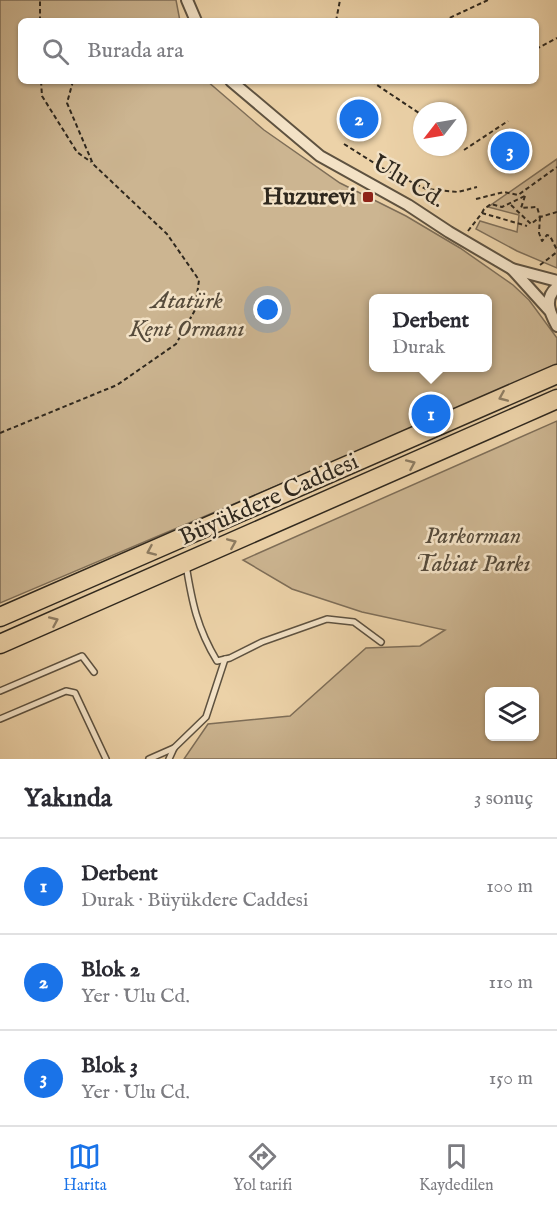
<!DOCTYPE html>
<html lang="tr">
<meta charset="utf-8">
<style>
:root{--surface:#fff;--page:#f2f2f3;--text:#2b2b33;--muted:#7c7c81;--line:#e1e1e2;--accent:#1a73e8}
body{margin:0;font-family:"IM FELL English",serif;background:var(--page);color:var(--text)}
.controls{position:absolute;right:18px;bottom:18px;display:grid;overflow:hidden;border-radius:9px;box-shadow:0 2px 4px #0004}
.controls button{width:54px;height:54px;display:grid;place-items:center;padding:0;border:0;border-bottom:2px solid var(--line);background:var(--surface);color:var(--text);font:30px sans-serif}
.compass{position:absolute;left:413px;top:102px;width:54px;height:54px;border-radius:50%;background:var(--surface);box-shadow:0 2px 4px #0004;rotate:239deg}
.you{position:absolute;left:268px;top:310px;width:21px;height:21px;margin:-15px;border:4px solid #fff;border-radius:50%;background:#1a73e8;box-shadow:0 0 0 9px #1a73e833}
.badge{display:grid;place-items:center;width:39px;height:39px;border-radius:50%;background:var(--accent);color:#fff;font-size:20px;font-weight:700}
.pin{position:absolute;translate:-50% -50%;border:3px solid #fff;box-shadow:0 2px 6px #0006}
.popup{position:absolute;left:369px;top:294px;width:123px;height:78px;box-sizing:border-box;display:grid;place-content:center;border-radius:9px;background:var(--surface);filter:drop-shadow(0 2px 4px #0005);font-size:20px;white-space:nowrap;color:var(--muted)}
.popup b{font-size:22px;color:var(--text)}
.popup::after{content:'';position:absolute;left:50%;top:100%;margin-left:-12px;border:12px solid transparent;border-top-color:var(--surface)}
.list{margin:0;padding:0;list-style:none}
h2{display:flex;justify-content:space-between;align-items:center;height:78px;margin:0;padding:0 24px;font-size:26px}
h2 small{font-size:20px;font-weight:400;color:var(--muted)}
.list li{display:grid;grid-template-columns:39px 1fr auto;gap:18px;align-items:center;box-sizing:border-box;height:96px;padding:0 24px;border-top:2px solid var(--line)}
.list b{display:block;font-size:22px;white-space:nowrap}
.list p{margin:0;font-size:20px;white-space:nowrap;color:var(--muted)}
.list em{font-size:20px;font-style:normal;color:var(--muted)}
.icon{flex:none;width:33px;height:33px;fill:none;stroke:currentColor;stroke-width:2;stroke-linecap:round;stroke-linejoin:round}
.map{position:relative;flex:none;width:557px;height:759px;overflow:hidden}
.search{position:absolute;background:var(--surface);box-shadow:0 2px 4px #0004;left:18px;right:18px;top:18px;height:66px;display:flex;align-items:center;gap:15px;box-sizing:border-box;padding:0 21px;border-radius:9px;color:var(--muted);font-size:22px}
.sheet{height:366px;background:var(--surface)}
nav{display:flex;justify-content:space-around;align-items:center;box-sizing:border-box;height:84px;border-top:2px solid var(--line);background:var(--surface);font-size:16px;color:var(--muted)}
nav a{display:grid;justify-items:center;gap:3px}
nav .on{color:var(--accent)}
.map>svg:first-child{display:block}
.green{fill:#ccb591;stroke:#7e6e58;stroke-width:1.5;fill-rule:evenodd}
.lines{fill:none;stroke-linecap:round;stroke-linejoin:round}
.lane-casing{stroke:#5e5240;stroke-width:8}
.street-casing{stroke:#5e5240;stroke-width:14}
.primary-casing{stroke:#2f281e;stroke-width:21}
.path{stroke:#2f281e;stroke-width:2;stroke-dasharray:4.5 3;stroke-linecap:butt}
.lane{stroke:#f3e2c6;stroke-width:5}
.street{stroke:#f3e2c6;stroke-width:10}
.primary{stroke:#ecd2a8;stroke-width:18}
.oneway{stroke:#8e7d63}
.poi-dot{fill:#8f2418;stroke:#f3e2c6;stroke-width:2}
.labels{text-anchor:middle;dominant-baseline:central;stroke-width:5;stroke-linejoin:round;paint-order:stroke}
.street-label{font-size:24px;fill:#2f281e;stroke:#f3e2c6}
.poi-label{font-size:24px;font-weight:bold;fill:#2f281e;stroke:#f3e2c6;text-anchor:end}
.park-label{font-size:24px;font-style:italic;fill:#564b3b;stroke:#f3e2c6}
</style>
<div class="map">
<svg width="557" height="759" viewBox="0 0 557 759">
<rect width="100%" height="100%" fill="#ecd2a8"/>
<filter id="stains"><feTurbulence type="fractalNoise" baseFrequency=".00333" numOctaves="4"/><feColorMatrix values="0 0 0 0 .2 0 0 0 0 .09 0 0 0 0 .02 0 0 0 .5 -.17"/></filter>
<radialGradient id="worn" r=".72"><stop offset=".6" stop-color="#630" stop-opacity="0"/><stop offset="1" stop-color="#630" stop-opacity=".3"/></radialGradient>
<g class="green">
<path d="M 0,0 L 176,0 L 180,21 L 21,21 L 21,81 L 207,81 L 264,130 L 340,183 L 406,216 L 460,248 L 513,285 L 529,300 L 557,338 L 557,367 L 0,603 ZM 374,298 L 488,298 L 488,368 L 374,368 Z"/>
<path d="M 557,159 L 557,268 L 517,251 L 476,229 L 480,221 L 517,232 L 519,215 L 488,207 Z"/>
<path d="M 557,421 L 557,759 L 184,759 L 208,724 L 290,716 L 366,648 L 420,646 L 445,630 L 362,612 L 292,589 L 243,560 ZM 490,692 L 534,692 L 534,736 L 490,736 Z"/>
</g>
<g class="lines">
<defs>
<g id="lane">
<path d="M 186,565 C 192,602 197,628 217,661 L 230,658 L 262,642 L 327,619 L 354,622 L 381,642"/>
<path d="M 0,691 L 82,656 L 94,672"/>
<path d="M 0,719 L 66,691 L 75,693 L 106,759"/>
<path d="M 149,759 L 174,748"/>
<path d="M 169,759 L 174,748 L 206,717 L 225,659"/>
</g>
<g id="street">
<path d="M 187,0 L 196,21"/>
<path d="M 231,81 L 320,156 L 408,205 L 449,232 L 512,269 L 557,281"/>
<path d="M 512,269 L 549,310"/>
<path d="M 557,287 C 543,299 550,313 557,326"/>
</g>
<g id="primary">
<path d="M 0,617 L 557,374"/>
<path d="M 0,644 L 557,399"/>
</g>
</defs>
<use href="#lane" class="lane-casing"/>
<use href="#street" class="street-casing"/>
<use href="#primary" class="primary-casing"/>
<g class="path">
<path d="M 40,21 L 40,0"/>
<path d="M 336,21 L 340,0"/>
<path d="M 443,21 L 488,0"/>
<path d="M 536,49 L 557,38"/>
<path d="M 41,81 L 42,96 L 77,152 L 91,162"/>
<path d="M 371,81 L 422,115"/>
<path d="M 344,144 L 382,168 L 426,189 L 458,192 L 477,187"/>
<path d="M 464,150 L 508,121"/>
<path d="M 525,196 L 521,208 L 537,207 L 540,217 L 557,212"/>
<path d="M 476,199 L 504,192 L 518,195 L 557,167"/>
<path d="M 511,205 L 531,224 L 540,217"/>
<path d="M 482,213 L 484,209 L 491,204 L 502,207 L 525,196"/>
<path d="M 540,217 L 539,233 L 542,241 L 547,235 L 550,236 L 557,250"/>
<path d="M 468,231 L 482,213 L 527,226"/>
<path d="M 540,265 L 557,252"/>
<path d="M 0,433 L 117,385 L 176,344 L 195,310 L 199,280 L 167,234 L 93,164 L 67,103 L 73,81"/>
</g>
<use href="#lane" class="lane"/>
<use href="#street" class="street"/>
<use href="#primary" class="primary"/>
</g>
<defs><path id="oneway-chevron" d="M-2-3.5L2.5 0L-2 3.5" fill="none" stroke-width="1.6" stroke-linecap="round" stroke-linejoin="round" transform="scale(1.5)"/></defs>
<g class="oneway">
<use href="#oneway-chevron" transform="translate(503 397) rotate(157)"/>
<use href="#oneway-chevron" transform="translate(411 464) rotate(-24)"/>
<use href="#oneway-chevron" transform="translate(232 543) rotate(-23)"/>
<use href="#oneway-chevron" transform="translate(151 551) rotate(156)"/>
<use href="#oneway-chevron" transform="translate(54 621) rotate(-24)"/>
</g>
<rect class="poi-dot" x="362" y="191" width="12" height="12" rx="3"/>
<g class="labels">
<g class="street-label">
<text transform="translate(408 182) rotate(31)">Ulu Cd.</text>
<text transform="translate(269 500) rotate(-24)">Büyükdere Caddesi</text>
</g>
<g class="poi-label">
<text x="356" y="197">Huzurevi</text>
</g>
<g class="park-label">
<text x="187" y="301">Atatürk<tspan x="187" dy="28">Kent Ormanı</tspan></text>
<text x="473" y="536">Parkorman<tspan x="473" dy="28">Tabiat Parkı</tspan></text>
</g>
</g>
<rect width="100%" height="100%" filter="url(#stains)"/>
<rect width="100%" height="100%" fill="url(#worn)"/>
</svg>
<div class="controls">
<button><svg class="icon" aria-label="layers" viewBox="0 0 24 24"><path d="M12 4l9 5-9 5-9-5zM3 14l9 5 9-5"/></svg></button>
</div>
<svg class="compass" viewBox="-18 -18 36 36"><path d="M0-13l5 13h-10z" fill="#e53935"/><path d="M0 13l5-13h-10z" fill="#7c7c81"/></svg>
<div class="you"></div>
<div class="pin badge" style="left:431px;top:414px">1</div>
<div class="popup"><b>Derbent</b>Durak</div>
<div class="pin badge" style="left:359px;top:119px">2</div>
<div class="pin badge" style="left:510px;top:151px">3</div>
<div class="search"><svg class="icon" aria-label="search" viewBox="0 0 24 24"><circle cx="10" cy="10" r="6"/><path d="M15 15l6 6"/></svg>Burada ara</div>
</div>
<section class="sheet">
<h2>Yakında<small>3 sonuç</small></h2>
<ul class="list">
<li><span class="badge">1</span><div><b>Derbent</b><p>Durak · Büyükdere Caddesi</p></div><em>100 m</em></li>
<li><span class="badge">2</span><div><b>Blok 2</b><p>Yer · Ulu Cd.</p></div><em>110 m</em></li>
<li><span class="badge">3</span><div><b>Blok 3</b><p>Yer · Ulu Cd.</p></div><em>150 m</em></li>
</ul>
</section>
<nav>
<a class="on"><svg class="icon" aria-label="map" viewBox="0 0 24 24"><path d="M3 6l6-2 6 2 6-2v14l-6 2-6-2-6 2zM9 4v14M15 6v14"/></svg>Harita</a>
<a><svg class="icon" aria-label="directions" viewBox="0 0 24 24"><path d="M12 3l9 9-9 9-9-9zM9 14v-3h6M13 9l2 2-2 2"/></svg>Yol tarifi</a>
<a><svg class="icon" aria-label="saved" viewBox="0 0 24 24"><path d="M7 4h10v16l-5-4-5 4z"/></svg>Kaydedilen</a>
</nav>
